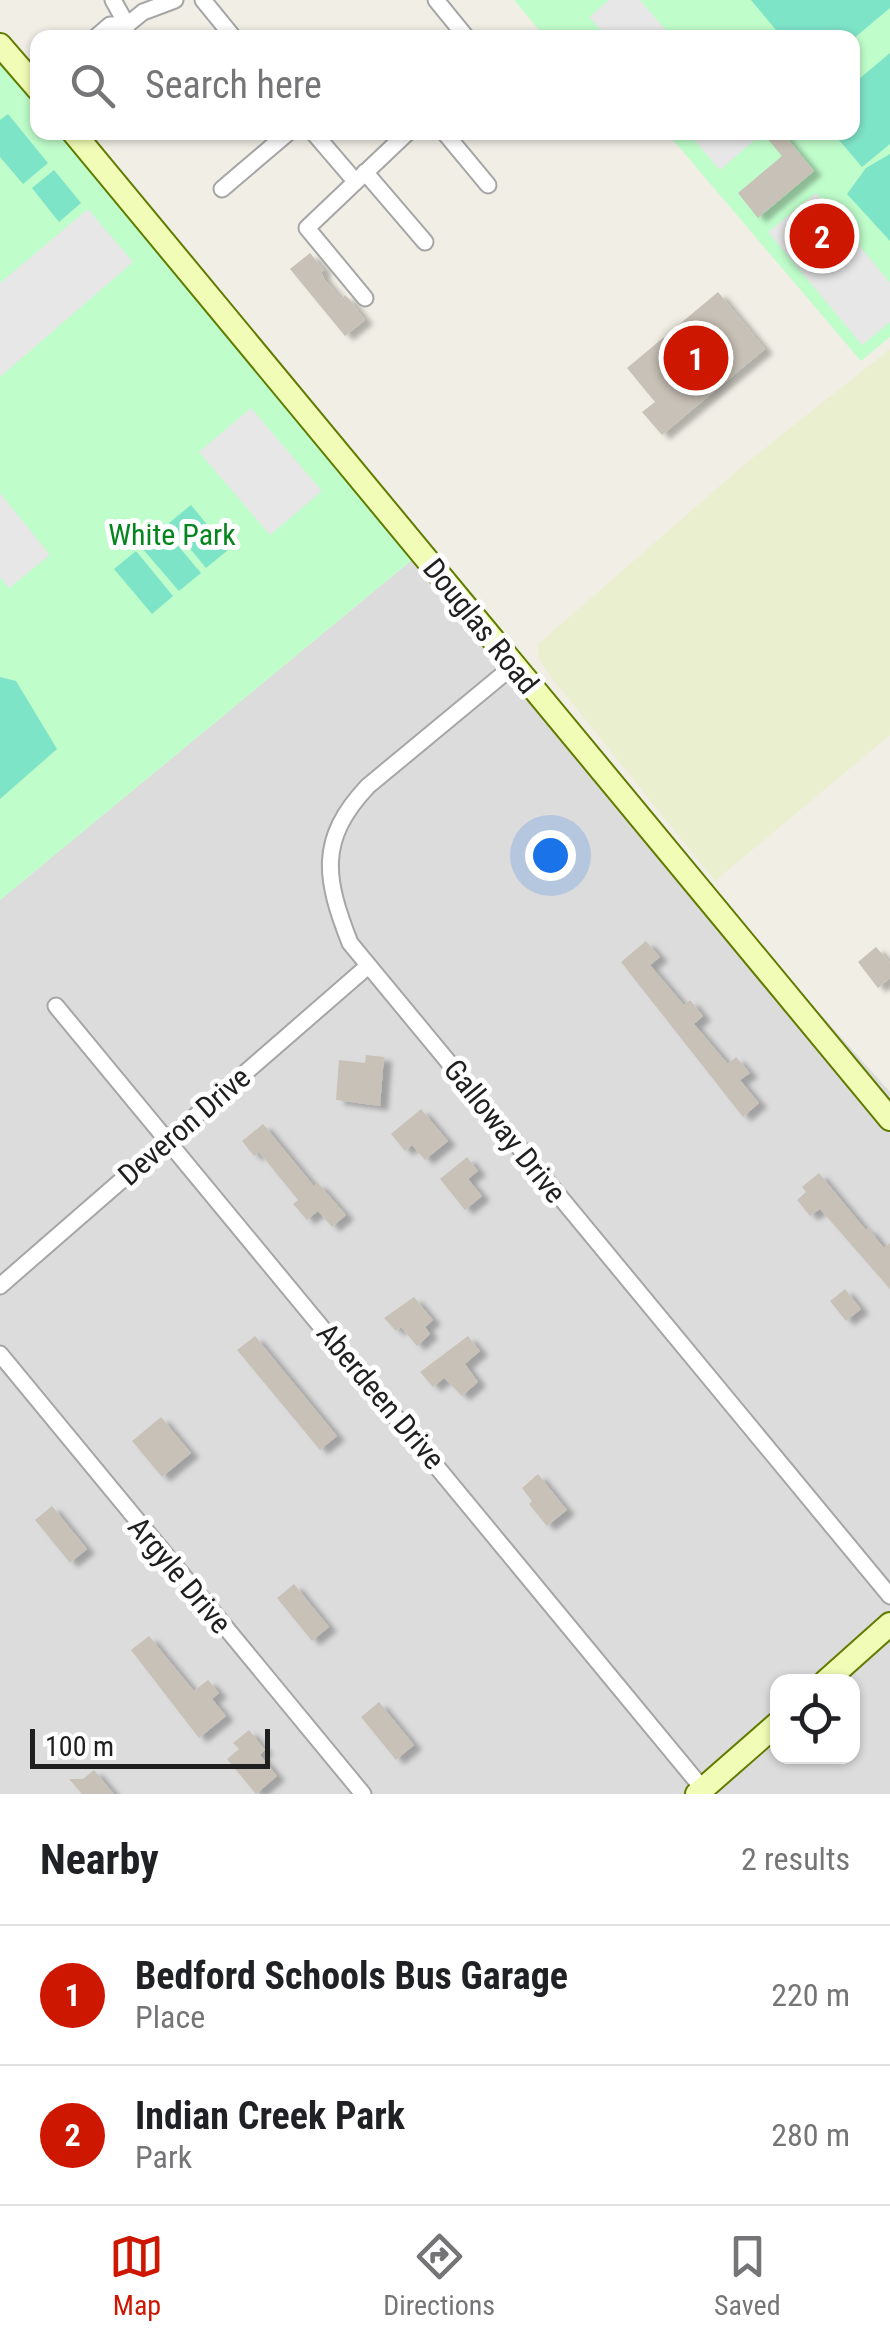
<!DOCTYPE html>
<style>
:root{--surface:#fff;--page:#f2f2f2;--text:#202124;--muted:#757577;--line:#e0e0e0;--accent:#ce1700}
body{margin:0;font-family:"Roboto Condensed",sans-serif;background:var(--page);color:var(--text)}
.controls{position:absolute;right:30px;bottom:30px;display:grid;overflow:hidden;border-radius:20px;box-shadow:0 2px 8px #0004}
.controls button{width:90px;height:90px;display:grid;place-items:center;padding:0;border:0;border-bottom:2px solid var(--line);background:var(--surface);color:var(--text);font:50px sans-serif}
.scale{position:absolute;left:30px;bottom:25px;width:240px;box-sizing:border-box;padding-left:10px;border:5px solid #1f1f1f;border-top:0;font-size:28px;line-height:35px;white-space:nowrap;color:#1f1f1f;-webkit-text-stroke:8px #fff;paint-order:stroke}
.you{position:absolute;left:550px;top:855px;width:35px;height:35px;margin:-25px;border:8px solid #fff;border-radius:50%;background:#1a73e8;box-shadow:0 0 0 15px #1a73e833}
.badge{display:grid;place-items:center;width:65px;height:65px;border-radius:50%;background:var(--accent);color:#fff;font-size:32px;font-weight:700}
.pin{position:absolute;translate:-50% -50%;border:5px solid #fff;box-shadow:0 2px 10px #0006}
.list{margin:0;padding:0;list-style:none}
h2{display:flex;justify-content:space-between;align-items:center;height:130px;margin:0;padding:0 40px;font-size:42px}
h2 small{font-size:32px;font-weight:400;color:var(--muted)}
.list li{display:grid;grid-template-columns:65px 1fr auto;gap:30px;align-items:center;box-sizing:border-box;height:140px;padding:0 40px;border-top:2px solid var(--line)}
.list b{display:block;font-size:38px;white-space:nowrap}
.list p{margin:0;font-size:32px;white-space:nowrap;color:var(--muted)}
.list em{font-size:32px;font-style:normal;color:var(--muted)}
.icon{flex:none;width:55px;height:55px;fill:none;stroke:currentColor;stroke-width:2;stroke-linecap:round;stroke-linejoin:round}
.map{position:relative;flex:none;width:890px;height:1794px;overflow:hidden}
.search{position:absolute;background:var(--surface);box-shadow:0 2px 8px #0004;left:30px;right:30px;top:30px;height:110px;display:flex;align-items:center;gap:25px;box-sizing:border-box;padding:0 35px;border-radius:20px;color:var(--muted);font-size:38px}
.sheet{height:410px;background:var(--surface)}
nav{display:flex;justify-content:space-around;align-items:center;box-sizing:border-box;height:140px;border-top:2px solid var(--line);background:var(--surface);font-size:28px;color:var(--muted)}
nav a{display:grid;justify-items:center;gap:5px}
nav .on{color:var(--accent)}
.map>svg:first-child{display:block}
.residential{fill:#dddcdc;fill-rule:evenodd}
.farmland{fill:#eaf0cf}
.park{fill:#bffdcb}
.pitch{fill:#7ee4c8}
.parking{fill:#e7e7e7}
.building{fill:#c8c1b7;filter:url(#shadow)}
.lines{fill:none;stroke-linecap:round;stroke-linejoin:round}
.street-casing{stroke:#a6a6a6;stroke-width:19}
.secondary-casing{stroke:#607c00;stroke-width:26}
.street{stroke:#fff;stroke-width:15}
.secondary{stroke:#f1fdb6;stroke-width:22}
.labels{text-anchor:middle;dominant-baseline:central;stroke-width:10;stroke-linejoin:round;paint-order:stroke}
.park-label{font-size:30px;fill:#05851e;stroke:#fff}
.street-label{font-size:30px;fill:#1f1f1f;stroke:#fff}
</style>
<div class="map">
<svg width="890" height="1794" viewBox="0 0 890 1794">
<defs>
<filter id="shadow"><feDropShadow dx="8" dy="4.5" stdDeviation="2.5" flood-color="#0004"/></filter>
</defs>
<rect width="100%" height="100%" fill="#f0eee5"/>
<path class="residential" d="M 413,559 L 890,1092 L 890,1794 L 0,1794 L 0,900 ZM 778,1682 L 852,1682 L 852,1756 L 778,1756 Z"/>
<path class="farmland" d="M 890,349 L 890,735 L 715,881 L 547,672 L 539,658 L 537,645 L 745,464 Z"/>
<g class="park">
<path d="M 514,0 L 890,0 L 890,337 L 861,361 L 668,134 L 662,133 L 852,132 L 852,38 L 545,37 Z"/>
<path d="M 0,52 L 37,100 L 38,132 L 64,133 L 413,559 L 0,900 Z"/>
</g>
<g class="pitch">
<path d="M 751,0 L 890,0 L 890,8 L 853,39 L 782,37 Z"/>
<path d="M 890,53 L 890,144 L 862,167 L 833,133 L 852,132 L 853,84 Z"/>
<path d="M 8,114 L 48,163 L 23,184 L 0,157 L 0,120 Z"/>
<path d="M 890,154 L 890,241 L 847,194 L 866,168 Z"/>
<path d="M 54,170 L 81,203 L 59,222 L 32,188 Z"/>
<path d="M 191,505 L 228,550 L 206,568 L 169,523 Z"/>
<path d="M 163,528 L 201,573 L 179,591 L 141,547 Z"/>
<path d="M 136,551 L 173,596 L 152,614 L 114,569 Z"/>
<path d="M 0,677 L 16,681 L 57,749 L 0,799 Z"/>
</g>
<g class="parking">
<path d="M 609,0 L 640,0 L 672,37 L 607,37 L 589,17 Z"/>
<path d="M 688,133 L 754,133 L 758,137 L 720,170 Z"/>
<path d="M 816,193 L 890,283 L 890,322 L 862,345 L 768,232 Z"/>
<path d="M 88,209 L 133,262 L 0,377 L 0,283 Z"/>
<path d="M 251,408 L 322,491 L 270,535 L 199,452 Z"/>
<path d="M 0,493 L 50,555 L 9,588 L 0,577 Z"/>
</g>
<g class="building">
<path d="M 762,132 L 782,132 L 814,171 L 758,218 L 738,193 L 782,156 Z"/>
<path d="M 310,253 L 324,270 L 321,272 L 325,280 L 341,299 L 345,295 L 350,300 L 365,320 L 345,336 L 290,269 Z"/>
<path d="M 718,292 L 765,349 L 662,435 L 642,412 L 655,402 L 627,368 Z"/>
<path d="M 646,941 L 660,957 L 650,965 L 684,1005 L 690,1000 L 703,1016 L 694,1024 L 728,1064 L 736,1057 L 750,1073 L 740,1080 L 759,1103 L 743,1117 L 621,962 Z"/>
<path d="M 876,947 L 890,963 L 890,978 L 878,988 L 858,962 Z"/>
<path d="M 366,1055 L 384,1057 L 380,1106 L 336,1100 L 339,1060 L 365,1063 Z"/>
<path d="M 421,1109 L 448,1141 L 425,1160 L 412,1145 L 405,1151 L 391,1134 Z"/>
<path d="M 263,1124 L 314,1186 L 318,1183 L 346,1215 L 332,1227 L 318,1211 L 307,1220 L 293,1204 L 298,1200 L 259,1152 L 254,1156 L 242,1141 Z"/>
<path d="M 467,1157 L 478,1171 L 468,1179 L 482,1196 L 465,1210 L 440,1179 Z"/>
<path d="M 819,1173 L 866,1230 L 868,1228 L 884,1248 L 890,1243 L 890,1289 L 820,1209 L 810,1216 L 797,1200 L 806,1192 L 802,1187 Z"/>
<path d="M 845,1289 L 861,1309 L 846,1321 L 830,1301 Z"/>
<path d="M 414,1297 L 433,1320 L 425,1327 L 430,1334 L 417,1346 L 401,1327 L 396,1331 L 384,1318 Z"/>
<path d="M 255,1336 L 337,1436 L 320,1450 L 237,1350 Z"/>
<path d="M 468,1336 L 480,1351 L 465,1364 L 478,1382 L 462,1396 L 444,1378 L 433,1387 L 420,1372 Z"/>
<path d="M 161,1417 L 191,1453 L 162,1477 L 132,1441 Z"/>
<path d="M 538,1474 L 567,1510 L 547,1526 L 529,1504 L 532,1501 L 522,1488 Z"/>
<path d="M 52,1506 L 87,1549 L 70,1563 L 35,1520 Z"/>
<path d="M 294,1584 L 329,1627 L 312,1641 L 277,1598 Z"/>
<path d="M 149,1636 L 194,1691 L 208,1680 L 219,1693 L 212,1699 L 226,1716 L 199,1738 L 131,1650 Z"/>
<path d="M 379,1702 L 414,1745 L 396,1760 L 361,1717 Z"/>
<path d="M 249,1730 L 265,1750 L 260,1755 L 277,1776 L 256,1794 L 227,1759 L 239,1749 L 233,1743 Z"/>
<path d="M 94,1770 L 114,1794 L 82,1794 L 69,1779 L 83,1779 Z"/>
</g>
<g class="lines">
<defs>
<g id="street">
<path d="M 113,0 L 127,25 L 125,38"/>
<path d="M 203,0 L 234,38"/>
<path d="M 436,0 L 467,38"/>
<path d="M 95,38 L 110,25 L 127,25 L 143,12 L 175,0"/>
<path d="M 313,132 L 355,181"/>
<path d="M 444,132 L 488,185"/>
<path d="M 365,172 L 425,242"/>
<path d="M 222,189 L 289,132"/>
<path d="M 365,298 L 307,228 L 408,132"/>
<path d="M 513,666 L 368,786 C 317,840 325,879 350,943 L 890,1596"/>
<path d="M 56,1006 L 703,1789"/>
<path d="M 0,1286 L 368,966"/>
<path d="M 0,1354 L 363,1794"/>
</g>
<g id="secondary">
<path d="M 0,45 L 38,89"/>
<path d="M 73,132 L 890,1119"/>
<path d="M 825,1682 L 890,1624"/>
<path d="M 697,1794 L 778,1723"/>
</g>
</defs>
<use href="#street" class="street-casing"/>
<use href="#secondary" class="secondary-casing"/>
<use href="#street" class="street"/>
<use href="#secondary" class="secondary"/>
</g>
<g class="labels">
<g class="park-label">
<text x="172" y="534">White Park</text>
</g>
<g class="street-label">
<text transform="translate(481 626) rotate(51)">Douglas Road</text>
<text transform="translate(184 1126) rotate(-41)">Deveron Drive</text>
<text transform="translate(505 1131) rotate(51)">Galloway Drive</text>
<text transform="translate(381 1396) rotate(50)">Aberdeen Drive</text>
<text transform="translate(180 1575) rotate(50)">Argyle Drive</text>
</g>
</g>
</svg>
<div class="controls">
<button><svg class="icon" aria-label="locate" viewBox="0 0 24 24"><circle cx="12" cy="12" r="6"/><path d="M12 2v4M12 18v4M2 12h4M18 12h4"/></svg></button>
</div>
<div class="scale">100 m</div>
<div class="you"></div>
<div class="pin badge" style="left:696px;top:358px">1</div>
<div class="pin badge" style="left:822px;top:236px">2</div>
<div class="search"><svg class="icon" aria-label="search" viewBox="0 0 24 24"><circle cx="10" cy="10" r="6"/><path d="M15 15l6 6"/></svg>Search here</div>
</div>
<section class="sheet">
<h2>Nearby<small>2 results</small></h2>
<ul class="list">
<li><span class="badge">1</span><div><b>Bedford Schools Bus Garage</b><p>Place</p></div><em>220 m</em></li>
<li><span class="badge">2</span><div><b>Indian Creek Park</b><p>Park</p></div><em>280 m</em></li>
</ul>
</section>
<nav>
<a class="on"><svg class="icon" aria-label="map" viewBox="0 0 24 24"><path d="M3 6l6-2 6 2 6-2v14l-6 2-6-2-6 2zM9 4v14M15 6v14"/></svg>Map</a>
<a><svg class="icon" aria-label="directions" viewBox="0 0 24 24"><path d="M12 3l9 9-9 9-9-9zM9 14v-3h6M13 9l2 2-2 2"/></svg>Directions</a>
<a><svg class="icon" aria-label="saved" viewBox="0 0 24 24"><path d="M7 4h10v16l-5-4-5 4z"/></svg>Saved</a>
</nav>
